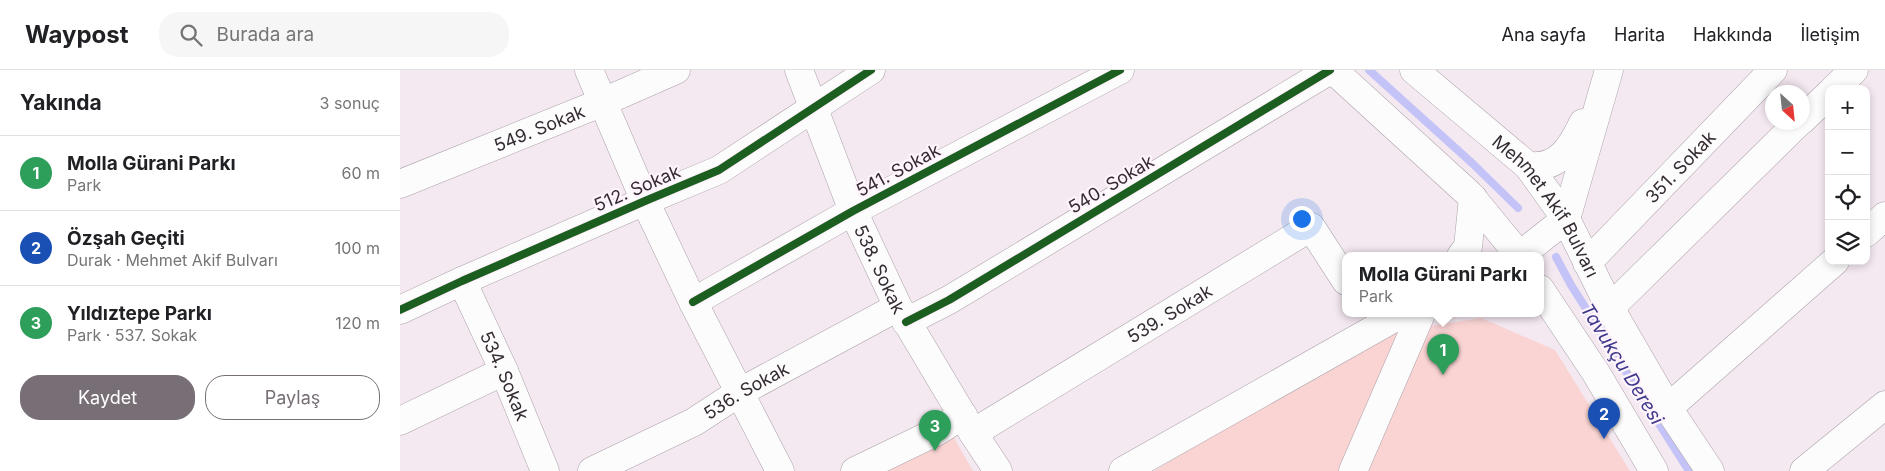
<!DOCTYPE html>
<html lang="tr">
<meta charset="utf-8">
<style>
:root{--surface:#fff;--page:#f6f6f6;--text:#202124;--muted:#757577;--line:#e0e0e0;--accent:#786e76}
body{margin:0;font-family:Inter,sans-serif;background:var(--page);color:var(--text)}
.controls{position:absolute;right:15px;top:15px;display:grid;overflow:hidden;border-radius:10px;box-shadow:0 2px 8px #0003}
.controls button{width:45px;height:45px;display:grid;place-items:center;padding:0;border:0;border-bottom:1px solid var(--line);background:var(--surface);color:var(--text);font:25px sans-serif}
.compass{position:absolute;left:1365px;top:15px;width:45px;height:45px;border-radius:50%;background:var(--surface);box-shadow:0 2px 8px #0003;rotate:153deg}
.you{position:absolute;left:901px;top:148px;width:18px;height:18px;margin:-12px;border:4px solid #fff;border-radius:50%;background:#1a73e8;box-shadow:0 0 0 8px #1a73e833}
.badge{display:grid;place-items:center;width:32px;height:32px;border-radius:50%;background:var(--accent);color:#fff;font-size:16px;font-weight:700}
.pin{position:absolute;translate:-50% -41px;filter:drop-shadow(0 1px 2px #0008)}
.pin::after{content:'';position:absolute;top:26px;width:18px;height:15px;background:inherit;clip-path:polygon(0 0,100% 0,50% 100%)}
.popup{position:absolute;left:942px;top:182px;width:202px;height:65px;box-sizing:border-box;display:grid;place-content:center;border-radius:10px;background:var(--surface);filter:drop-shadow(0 1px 4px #0005);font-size:16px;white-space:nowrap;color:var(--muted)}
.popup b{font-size:19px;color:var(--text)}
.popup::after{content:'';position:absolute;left:50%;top:100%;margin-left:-10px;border:10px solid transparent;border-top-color:var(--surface)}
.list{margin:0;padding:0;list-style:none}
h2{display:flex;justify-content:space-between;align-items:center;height:65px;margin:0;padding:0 20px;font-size:21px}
h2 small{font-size:16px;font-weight:400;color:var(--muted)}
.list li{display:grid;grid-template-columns:32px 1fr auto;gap:15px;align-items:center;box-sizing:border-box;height:75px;padding:0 20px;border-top:1px solid var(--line)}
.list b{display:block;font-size:19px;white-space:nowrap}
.list p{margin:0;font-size:16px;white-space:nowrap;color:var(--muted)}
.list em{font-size:16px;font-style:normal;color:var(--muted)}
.actions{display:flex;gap:10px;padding:15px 20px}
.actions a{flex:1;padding:11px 0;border:1px solid var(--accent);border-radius:20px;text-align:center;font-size:18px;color:var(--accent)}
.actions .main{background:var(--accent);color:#fff}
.icon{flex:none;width:28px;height:28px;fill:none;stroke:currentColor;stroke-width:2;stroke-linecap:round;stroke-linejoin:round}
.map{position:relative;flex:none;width:1485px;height:401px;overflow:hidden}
header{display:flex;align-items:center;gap:30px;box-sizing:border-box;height:70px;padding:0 25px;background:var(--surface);border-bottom:1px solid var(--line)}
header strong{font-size:24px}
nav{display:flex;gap:28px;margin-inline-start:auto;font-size:18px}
.search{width:350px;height:45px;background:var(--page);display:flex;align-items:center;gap:12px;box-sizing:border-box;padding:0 18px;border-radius:20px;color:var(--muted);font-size:19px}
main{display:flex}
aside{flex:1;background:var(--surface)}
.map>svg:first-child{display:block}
.green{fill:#fad3d3}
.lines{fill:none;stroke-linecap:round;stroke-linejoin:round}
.stream{stroke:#c4c3f7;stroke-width:8}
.street-casing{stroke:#aba2a9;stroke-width:29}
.secondary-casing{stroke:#aba2a9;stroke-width:29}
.primary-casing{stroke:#aba2a9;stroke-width:29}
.street{stroke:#fdfcfd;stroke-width:28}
.secondary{stroke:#fdfcfd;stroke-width:28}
.primary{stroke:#fdfcfd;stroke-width:28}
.cycleway-casing{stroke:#fef4fb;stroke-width:11}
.cycleway{stroke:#1b5e20;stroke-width:8}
.labels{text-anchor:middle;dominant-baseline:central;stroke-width:4.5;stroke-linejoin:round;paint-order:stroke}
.street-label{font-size:18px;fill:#352c33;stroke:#fef4fb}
.water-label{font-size:19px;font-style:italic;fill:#3d3889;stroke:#fef4fb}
</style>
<header>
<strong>Waypost</strong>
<div class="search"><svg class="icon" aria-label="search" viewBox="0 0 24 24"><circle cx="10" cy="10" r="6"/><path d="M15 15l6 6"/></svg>Burada ara</div>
<nav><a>Ana sayfa</a><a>Harita</a><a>Hakkında</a><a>İletişim</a></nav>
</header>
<main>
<aside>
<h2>Yakında<small>3 sonuç</small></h2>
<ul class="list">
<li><span class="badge" style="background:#2e9e5b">1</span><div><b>Molla Gürani Parkı</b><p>Park</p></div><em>60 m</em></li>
<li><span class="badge" style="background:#1a4fb4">2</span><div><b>Özşah Geçiti</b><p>Durak · Mehmet Akif Bulvarı</p></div><em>100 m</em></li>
<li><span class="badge" style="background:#2e9e5b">3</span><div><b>Yıldıztepe Parkı</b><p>Park · 537. Sokak</p></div><em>120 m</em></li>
</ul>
<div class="actions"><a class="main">Kaydet</a><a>Paylaş</a></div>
</aside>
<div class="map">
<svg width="1485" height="401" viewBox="0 0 1485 401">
<rect width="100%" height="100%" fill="#f4e8f1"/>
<g class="green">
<path d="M 1081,248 L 1155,280 L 1230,401 L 754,401 L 870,330 L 1000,261 Z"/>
<path d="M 550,361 L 573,401 L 467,401 Z"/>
</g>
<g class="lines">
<g class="stream">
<path d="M 969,0 L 1072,93 L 1118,138"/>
<path d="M 1156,187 L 1171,215 L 1289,401"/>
</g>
<defs>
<g id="street">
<path d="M 189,0 L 245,131 L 293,232 L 380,401"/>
<path id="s1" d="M 399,0 L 453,141 L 498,237 L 573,363 L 598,401"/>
<path d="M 1434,19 L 1454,0"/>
<path d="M 1402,50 L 1429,24"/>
<path id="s2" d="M 0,114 L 203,32 L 276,0"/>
<path d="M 1466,163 L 1485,146"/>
<path id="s3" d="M 1187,193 L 1373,0"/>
<path id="s4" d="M 62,211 L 104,301 L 145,401"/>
<path d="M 293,232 L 453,141 L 720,0"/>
<path d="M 1210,238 L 1399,52"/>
<path d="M 0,240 L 62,211 L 245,131 L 319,100 L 471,0"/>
<path d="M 506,252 L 549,230 L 930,0"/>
<path d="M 1268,338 L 1435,191"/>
<path d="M 0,351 L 104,301"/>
<path id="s5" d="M 573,363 L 911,157 L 946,211"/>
<path id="s6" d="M 192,401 L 294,352 L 340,322 L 498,237"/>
<path d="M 455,401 L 536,362 L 563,345"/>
<path d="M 1404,401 L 1485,335"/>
</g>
<g id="secondary">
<path d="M 723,401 L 1001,244"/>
<path d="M 953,401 L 1021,244"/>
</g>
<g id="primary">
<path d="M 933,0 L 1069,124 L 1120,186"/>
<path id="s7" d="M 1014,0 L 1128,96 L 1166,149 L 1210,238 L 1268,338 L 1310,401"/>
<path d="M 1128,96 C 1159,99 1171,78 1183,53"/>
<path d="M 1061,186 L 1068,177 L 1073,128"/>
<path d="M 1119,186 L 1166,149 L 1209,0"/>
<path d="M 1140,219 L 1196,303 L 1254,401"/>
</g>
</defs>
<use href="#street" class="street-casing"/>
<use href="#secondary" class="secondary-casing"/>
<use href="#primary" class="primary-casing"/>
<use href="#street" class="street"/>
<use href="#secondary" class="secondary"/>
<use href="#primary" class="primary"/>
<defs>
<g id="cycleway">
<path d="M 293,232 L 453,141 L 720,0"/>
<path d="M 0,240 L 62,211 L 245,131 L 319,100 L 471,0"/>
<path d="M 506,252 L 549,230 L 930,0"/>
</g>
</defs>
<use href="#cycleway" class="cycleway-casing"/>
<use href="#cycleway" class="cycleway"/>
</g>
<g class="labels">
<g class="street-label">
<text stroke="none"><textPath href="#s2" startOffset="150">549. Sokak</textPath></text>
<text stroke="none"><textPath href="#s3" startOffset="134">351. Sokak</textPath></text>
<text transform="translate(498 100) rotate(-28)">541. Sokak</text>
<text transform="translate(711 114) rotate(-31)">540. Sokak</text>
<text transform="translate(237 118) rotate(-23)">512. Sokak</text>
<text stroke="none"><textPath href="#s7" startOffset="192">Mehmet Akif Bulvarı</textPath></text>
<text stroke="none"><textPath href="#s1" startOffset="215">538. Sokak</textPath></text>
<text stroke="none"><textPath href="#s5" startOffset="230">539. Sokak</textPath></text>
<text stroke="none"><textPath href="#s4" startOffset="104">534. Sokak</textPath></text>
<text stroke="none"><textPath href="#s6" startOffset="174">536. Sokak</textPath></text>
</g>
<g class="water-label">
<text transform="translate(1222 294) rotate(58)">Tavukçu Deresi</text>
</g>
</g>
</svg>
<div class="controls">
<button>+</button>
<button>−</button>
<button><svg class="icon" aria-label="locate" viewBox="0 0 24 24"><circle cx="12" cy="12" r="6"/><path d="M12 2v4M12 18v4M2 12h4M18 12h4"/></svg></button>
<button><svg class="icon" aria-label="layers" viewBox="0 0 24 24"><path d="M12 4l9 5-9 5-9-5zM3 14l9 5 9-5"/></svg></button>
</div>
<svg class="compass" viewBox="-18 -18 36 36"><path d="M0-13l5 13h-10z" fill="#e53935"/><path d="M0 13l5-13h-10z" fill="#757577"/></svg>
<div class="you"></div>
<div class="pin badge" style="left:1043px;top:305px;background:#2e9e5b">1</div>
<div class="popup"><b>Molla Gürani Parkı</b>Park</div>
<div class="pin badge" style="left:1204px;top:369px;background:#1a4fb4">2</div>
<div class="pin badge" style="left:535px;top:381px;background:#2e9e5b">3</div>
</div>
</main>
